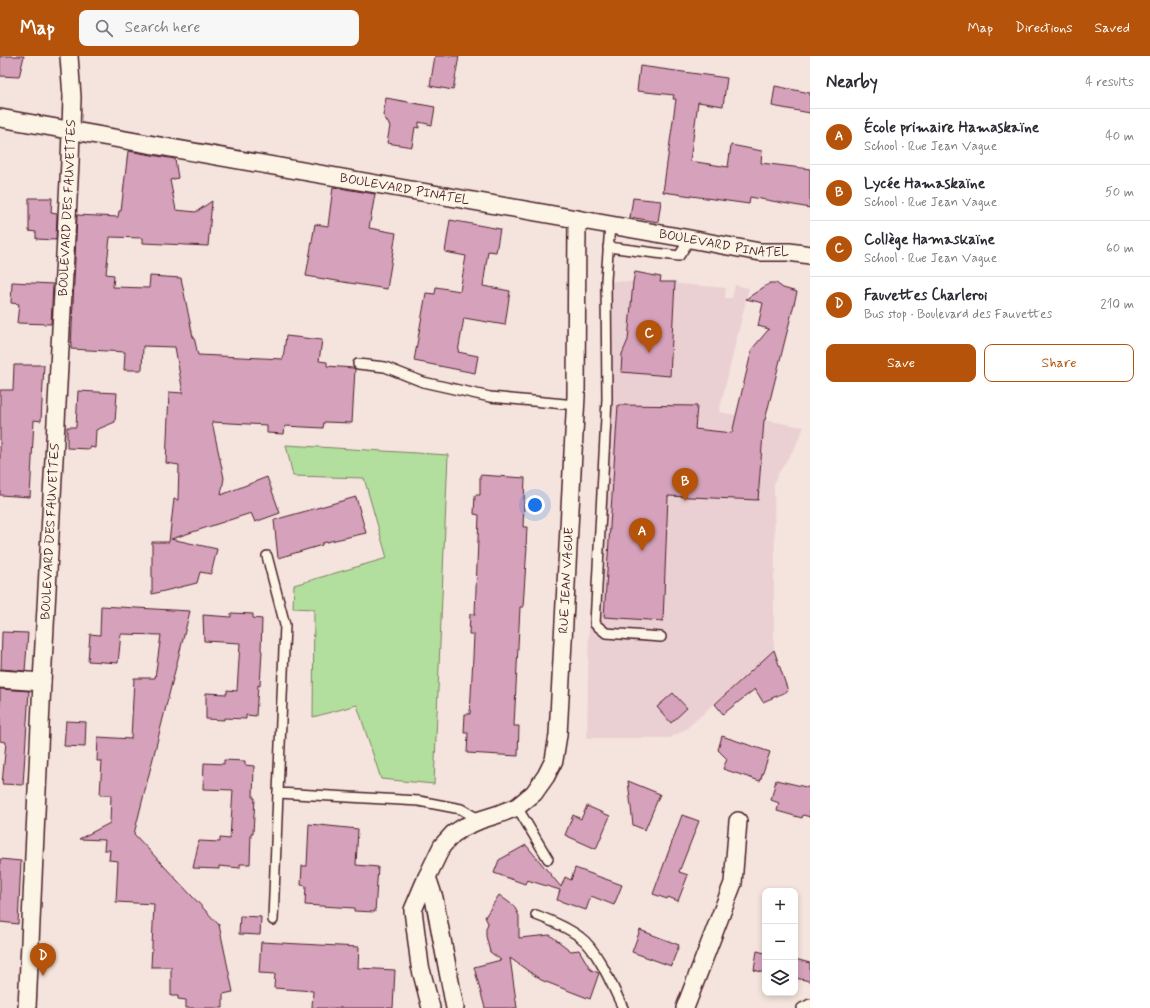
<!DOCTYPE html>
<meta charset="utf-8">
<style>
:root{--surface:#fff;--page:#f7f7f7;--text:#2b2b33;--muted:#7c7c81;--line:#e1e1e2;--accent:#b45309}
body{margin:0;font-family:Mynerve,sans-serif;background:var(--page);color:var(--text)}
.controls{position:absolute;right:12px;bottom:12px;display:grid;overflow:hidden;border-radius:8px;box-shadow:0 2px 6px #0003}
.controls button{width:36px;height:36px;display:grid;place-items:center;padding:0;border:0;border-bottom:1px solid var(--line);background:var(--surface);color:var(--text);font:20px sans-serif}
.you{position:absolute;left:535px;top:449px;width:14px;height:14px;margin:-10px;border:3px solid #fff;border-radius:50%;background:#1a73e8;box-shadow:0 0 0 6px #1a73e833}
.badge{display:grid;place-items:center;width:26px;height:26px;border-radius:50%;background:var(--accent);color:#fff;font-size:13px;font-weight:700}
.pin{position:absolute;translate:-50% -33px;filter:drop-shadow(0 1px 2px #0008)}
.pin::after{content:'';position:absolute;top:21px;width:14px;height:12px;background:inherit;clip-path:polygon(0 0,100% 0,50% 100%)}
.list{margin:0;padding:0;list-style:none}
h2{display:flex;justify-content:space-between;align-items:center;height:52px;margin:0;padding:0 16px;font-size:17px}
h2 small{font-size:13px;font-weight:400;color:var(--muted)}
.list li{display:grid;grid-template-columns:26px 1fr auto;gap:12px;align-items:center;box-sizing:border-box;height:56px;padding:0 16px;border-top:1px solid var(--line)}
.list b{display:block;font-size:15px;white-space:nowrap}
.list p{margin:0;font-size:13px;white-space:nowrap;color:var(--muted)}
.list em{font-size:13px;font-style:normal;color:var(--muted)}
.actions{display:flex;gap:8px;padding:12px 16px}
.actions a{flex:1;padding:9px 0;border:1px solid var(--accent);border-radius:8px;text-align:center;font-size:14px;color:var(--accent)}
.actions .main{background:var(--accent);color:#fff}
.icon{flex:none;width:22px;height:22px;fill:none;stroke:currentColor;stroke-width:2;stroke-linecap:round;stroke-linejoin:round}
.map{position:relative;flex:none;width:810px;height:952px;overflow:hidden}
header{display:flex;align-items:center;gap:24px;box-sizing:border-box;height:56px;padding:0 20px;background:var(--accent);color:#fff}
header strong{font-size:19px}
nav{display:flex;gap:22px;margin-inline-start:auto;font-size:14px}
.search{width:280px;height:36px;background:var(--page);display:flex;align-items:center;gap:10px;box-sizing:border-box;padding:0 14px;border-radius:8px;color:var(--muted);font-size:15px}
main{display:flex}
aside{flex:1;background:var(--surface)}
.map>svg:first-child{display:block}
.built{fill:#ebd0d3}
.green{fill:#b2df9d;stroke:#7e7f64}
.building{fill:#d6a2bb;stroke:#4a1f2b}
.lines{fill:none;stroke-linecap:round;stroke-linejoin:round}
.lane-casing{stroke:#4a1f2b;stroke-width:12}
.street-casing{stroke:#4a1f2b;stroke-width:20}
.lane{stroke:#fcf5e5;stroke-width:9}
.street{stroke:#fcf5e5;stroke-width:17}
.labels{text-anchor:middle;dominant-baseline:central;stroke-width:3;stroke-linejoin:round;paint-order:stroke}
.street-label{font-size:13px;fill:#4a1f2b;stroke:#fcf5e5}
</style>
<header>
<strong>Map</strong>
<div class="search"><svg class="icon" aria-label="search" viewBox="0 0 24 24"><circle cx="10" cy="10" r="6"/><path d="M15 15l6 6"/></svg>Search here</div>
<nav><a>Map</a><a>Directions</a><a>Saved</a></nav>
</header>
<main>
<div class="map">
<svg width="810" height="952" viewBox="0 0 810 952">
<rect width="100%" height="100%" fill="#f4e4dd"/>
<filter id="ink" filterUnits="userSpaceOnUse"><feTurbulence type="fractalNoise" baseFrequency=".025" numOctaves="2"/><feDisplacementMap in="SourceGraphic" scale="8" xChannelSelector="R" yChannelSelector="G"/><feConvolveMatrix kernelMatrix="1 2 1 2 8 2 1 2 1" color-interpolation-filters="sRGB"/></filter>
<g filter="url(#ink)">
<path class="built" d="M 635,216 L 661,221 L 660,226 L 726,232 L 725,242 L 732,242 L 735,229 L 749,232 L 719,356 L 804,371 L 795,391 L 777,420 L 774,428 L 775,512 L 774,521 L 774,594 L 686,673 L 670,682 L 587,682 L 589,557 L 596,454 L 602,339 L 599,224 L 633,226 Z"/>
<path class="green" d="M 286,389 L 448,399 L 434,728 L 381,723 L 357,649 L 313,661 L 314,553 L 293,552 L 294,529 L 387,502 L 364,422 L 293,420 Z"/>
<g class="building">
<path d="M 0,0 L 24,0 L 19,21 L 0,20 Z"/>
<path d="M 435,0 L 459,0 L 453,34 L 430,30 Z"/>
<path d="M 640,10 L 727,22 L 723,50 L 698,46 L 690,105 L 728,111 L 731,89 L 762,95 L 761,107 L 810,113 L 810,152 L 750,141 L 749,148 L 663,136 L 676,43 L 673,43 L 674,39 L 637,35 Z"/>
<path d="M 775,30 L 810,37 L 810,57 L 772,50 Z"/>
<path d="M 386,42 L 435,51 L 432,69 L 419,66 L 419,72 L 415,71 L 412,91 L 387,87 L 390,70 L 383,59 Z"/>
<path d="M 128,95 L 175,103 L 178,122 L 170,124 L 176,154 L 196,156 L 212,145 L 208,190 L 143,187 L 143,182 L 110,181 L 106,218 L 114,219 L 113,231 L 149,232 L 150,220 L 181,222 L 193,281 L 194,281 L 198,299 L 283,303 L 286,280 L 322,284 L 319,305 L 327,306 L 327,310 L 353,312 L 355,313 L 352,367 L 324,366 L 323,372 L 285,370 L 284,378 L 267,377 L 267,369 L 212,366 L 224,422 L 221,439 L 267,421 L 280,457 L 255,466 L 251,457 L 171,483 L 217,493 L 211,518 L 200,516 L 197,527 L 152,538 L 152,486 L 169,486 L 174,443 L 178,444 L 179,409 L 166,407 L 169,336 L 183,337 L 175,291 L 143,290 L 142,314 L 124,314 L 125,296 L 71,293 L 77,159 L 118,161 L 119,155 L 121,155 Z"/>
<path d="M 333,131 L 375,138 L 369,172 L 396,177 L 387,233 L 306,220 L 315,168 L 328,170 Z"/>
<path d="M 29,142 L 52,142 L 51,157 L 57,158 L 56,184 L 36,183 L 36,176 L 29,175 Z"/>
<path d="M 633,142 L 661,145 L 658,166 L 630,161 Z"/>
<path d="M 450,164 L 500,173 L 496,196 L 488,195 L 483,230 L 510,235 L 505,269 L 464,262 L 458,296 L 478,300 L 475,317 L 414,305 L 426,237 L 435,238 L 436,231 L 460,235 L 466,200 L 445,196 Z"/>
<path d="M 635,216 L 661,221 L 660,226 L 675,226 L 670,320 L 621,316 L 622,298 L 628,284 L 633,226 Z"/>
<path d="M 12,226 L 53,228 L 51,268 L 17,267 L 19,248 L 11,247 Z"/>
<path d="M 770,227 L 776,227 L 783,232 L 797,236 L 765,364 L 764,364 L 758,444 L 668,440 L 663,565 L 604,561 L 618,349 L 697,350 L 695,373 L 732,377 L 752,293 L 769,273 L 758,270 L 763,247 L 746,243 Z"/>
<path d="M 14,309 L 44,309 L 41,365 L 34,364 L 30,441 L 0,439 L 0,334 L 13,334 Z"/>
<path d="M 78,335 L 117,337 L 115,366 L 96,374 L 95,392 L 90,391 L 90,393 L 67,392 L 67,371 L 76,371 Z"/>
<path d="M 480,419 L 525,422 L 523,471 L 527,471 L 526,491 L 527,490 L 523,551 L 520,551 L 514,670 L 519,670 L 518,700 L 467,697 L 468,677 L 464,677 L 465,658 L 470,658 L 473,601 L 474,578 L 469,578 L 470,558 L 475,558 L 479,459 L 474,458 L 475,439 L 480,439 Z"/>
<path d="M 356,441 L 366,477 L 322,487 L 322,489 L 278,502 L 274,464 Z"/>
<path d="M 101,550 L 190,555 L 134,778 L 219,869 L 233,936 L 223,938 L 223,952 L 186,952 L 186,944 L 178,943 L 178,940 L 171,940 L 171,911 L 151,911 L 154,848 L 116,846 L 118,805 L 109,804 L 110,794 L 104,794 L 105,784 L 79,783 L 110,767 L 111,739 L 100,739 L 102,705 L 97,705 L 98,681 L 131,683 L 134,622 L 155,622 L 161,579 L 121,578 L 118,607 L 88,605 L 90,578 L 100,579 Z"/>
<path d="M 231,557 L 253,558 L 253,562 L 262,563 L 261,594 L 262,595 L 260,630 L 258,629 L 256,660 L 246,659 L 246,663 L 224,662 L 224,664 L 206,663 L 206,637 L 227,638 L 227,634 L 237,635 L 240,587 L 204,585 L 203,559 L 231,561 Z"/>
<path d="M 2,576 L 28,577 L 25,615 L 1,613 Z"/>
<path d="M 774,594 L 788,635 L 763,646 L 755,633 L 723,658 L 715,648 Z"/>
<path d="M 0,633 L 29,635 L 23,729 L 2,728 L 6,686 L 0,685 Z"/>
<path d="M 673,637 L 687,652 L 671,667 L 657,651 Z"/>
<path d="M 66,665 L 86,666 L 85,691 L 64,690 Z"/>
<path d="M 722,680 L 770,696 L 760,725 L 723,713 L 727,703 L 718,694 Z"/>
<path d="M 224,704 L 245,705 L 245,709 L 254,710 L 253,742 L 255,742 L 253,777 L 251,777 L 250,808 L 240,808 L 240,812 L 219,810 L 219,813 L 193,812 L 199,785 L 220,786 L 220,782 L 230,783 L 233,734 L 203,733 L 204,707 L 224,708 Z"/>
<path d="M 776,724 L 810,732 L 810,761 L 803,759 L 802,762 L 777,755 L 779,747 L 771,744 Z"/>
<path d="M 628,725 L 660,738 L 645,774 L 633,769 Z"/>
<path d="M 587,750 L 610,760 L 596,793 L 565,779 L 573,759 L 581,763 Z"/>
<path d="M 682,759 L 699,765 L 679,816 L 688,819 L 678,845 L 668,841 L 667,843 L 653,838 Z"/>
<path d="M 309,768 L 358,773 L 356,809 L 378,811 L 375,856 L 354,855 L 354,852 L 305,849 L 306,830 L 301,829 L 302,810 L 307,810 Z"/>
<path d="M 526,789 L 561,831 L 565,821 L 571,824 L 575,812 L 622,829 L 614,849 L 591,840 L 586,854 L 557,844 L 560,834 L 527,824 L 525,828 L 494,817 L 499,804 Z"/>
<path d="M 0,803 L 21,805 L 18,868 L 0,866 Z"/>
<path d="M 499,839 L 514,850 L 519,860 L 519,882 L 550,879 L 571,895 L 579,894 L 591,914 L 599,917 L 590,943 L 541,924 L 510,902 L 517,952 L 485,952 L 474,911 L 501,904 L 490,896 L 486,880 L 486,873 L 488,867 L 485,861 Z"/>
<path d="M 240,860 L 261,861 L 260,879 L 239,878 Z"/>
<path d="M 640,874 L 679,889 L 671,910 L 632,896 Z"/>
<path d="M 261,886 L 359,891 L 358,912 L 395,914 L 393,952 L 312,952 L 313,935 L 274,932 L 275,918 L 259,917 Z"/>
<path d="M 757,895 L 765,897 L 765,917 L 754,914 Z"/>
<path d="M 795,903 L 810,907 L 810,925 L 795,922 Z"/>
</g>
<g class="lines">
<defs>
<g id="lane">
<path d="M 610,169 L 606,224 L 607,343 L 595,568 L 606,577 L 661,581"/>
<path d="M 608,191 L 679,200 L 690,183"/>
<path d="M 358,308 L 385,311 L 423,326 L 490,341 L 576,349"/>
<path d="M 267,500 L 285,569 L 278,737 L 419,745 L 461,753 L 480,764"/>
<path d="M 517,751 L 548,803"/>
<path d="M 536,859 C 552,865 567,871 580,881 C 598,894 613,932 623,952"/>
<path d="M 273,864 L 278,737"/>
<path d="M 802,952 L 810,948"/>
</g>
<g id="street">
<path id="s1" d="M 0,62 L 690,183 L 760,196 L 789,196 L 810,199"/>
<path d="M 0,623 L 42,626"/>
<path d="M 427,821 L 434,842 L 455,952"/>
<path id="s2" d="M 27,952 L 42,626 L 70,106 L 72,41 L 69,0"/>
<path id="s3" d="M 431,952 L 420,910 L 413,854 L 427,821 L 442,790 L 453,778 L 464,771 L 480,764 L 499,758 L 517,751 L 534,737 L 546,720 L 554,704 L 558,679 L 576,340 L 577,163"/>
<path d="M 685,952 L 733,827 L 738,765"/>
</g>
</defs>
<use href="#lane" class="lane-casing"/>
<use href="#street" class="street-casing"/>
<use href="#lane" class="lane"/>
<use href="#street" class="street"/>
</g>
</g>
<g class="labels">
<g class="street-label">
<text stroke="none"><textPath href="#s1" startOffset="411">BOULEVARD PINATEL</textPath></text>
<text stroke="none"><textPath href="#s2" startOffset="801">BOULEVARD DES FAUVETTES</textPath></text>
<text stroke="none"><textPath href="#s1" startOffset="735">BOULEVARD PINATEL</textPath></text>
<text stroke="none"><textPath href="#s2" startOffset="477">BOULEVARD DES FAUVETTES</textPath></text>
<text stroke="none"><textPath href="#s3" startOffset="497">RUE JEAN VAGUE</textPath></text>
</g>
</g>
</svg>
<div class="controls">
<button>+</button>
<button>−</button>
<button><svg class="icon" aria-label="layers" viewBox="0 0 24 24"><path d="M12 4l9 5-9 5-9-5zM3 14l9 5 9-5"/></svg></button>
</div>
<div class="you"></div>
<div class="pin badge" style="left:642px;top:495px">A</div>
<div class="pin badge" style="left:685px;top:445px">B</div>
<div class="pin badge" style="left:649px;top:297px">C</div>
<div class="pin badge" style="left:43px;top:920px">D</div>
</div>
<aside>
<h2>Nearby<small>4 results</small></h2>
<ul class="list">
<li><span class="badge">A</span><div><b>École primaire Hamaskaïne</b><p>School · Rue Jean Vague</p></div><em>40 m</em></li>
<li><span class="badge">B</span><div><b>Lycée Hamaskaïne</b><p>School · Rue Jean Vague</p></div><em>50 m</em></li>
<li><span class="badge">C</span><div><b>Collège Hamaskaïne</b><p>School · Rue Jean Vague</p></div><em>60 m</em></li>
<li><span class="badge">D</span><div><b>Fauvettes Charleroi</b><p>Bus stop · Boulevard des Fauvettes</p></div><em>210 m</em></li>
</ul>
<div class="actions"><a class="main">Save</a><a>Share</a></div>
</aside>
</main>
